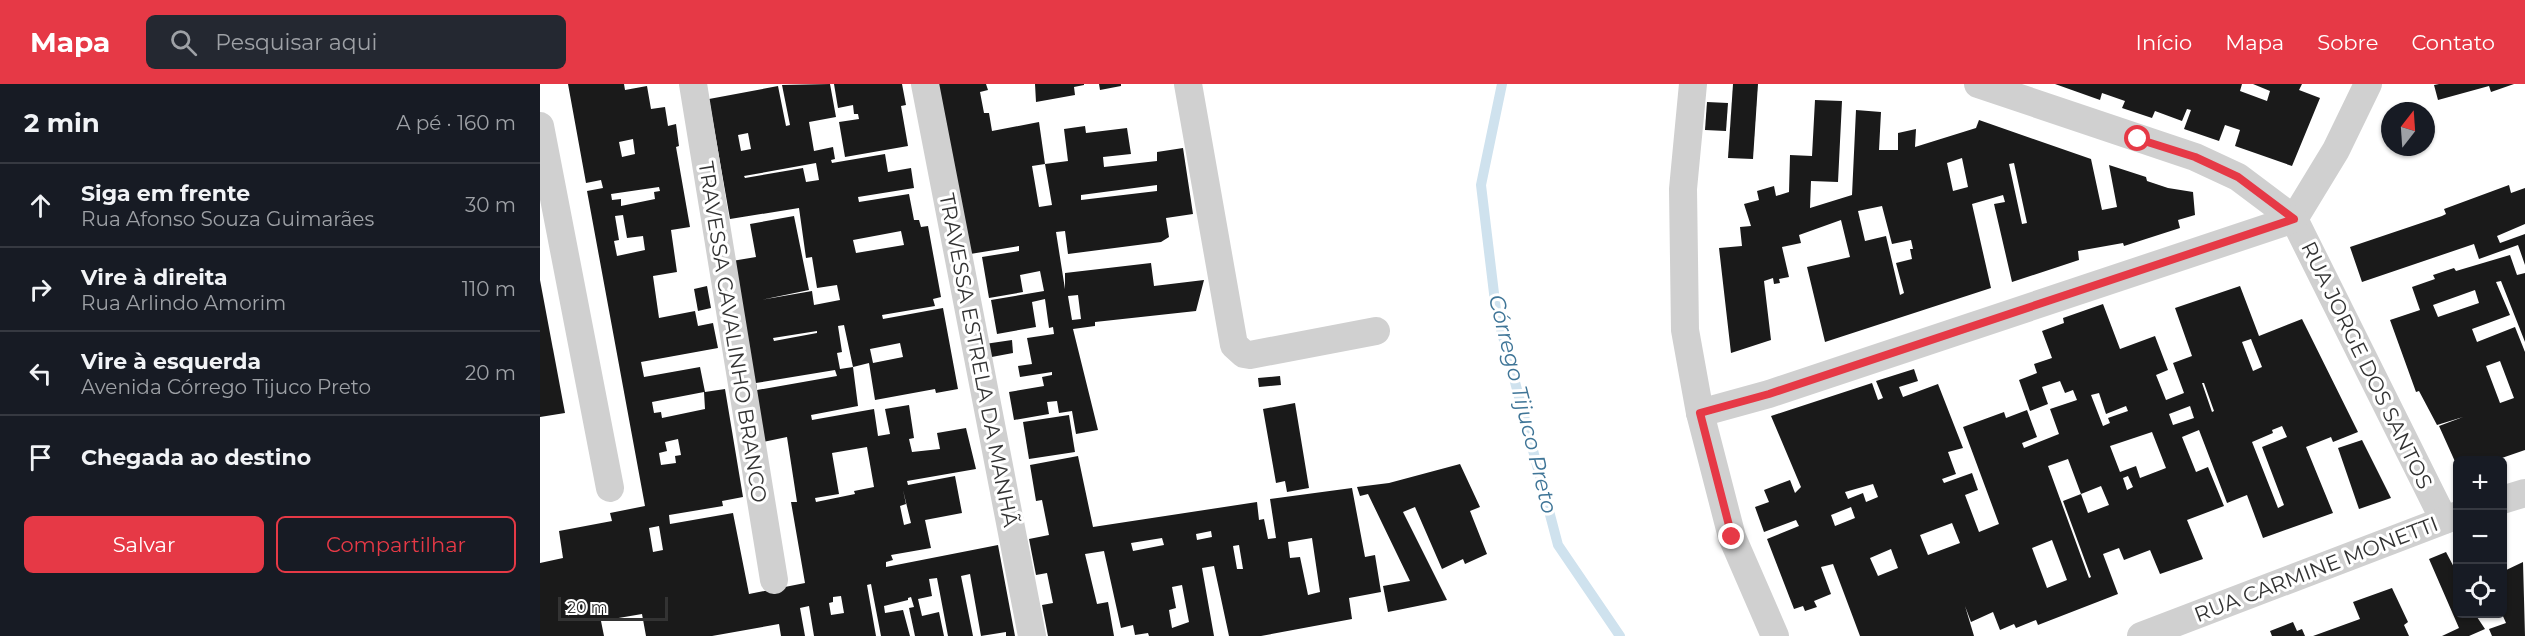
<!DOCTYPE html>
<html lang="pt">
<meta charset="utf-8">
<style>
:root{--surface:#171b24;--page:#242831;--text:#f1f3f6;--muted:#9ea1a6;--line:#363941;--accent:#e63946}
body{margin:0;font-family:Montserrat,sans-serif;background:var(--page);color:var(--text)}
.controls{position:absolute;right:18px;bottom:18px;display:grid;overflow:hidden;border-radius:9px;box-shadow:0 2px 4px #0004}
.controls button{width:54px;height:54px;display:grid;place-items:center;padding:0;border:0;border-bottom:2px solid var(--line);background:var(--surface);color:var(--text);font:30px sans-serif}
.compass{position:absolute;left:1841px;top:18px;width:54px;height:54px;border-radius:50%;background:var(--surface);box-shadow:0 2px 4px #0004;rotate:17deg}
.scale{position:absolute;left:18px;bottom:15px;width:110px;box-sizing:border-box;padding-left:6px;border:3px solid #333;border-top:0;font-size:16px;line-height:21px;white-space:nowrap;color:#333;-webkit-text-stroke:4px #fff;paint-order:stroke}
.stop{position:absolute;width:18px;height:18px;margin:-14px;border:4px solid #e63946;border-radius:50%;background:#fff}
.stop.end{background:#e63946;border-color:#fff;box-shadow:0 2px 6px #0008}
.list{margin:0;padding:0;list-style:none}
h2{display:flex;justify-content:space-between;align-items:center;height:78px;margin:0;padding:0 24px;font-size:26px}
h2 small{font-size:20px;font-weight:400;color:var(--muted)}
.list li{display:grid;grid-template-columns:39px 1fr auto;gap:18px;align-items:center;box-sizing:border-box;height:84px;padding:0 24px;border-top:2px solid var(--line)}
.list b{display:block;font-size:22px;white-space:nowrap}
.list p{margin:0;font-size:20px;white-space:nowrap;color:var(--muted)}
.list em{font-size:20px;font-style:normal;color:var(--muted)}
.actions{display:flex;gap:12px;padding:18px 24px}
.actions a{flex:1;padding:14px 0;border:2px solid var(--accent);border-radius:9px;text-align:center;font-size:21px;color:var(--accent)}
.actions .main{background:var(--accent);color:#fff}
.icon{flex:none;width:33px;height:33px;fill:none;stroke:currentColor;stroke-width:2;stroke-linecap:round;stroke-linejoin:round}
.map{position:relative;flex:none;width:1985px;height:552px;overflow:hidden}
header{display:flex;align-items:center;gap:36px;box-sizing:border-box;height:84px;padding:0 30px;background:var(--accent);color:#fff}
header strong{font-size:28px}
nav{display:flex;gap:33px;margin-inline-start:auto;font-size:21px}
.search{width:420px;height:54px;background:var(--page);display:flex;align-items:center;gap:15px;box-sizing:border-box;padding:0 21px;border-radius:9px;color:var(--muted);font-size:22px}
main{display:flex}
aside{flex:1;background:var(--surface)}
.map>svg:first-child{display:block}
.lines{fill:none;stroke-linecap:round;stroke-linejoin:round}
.stream{stroke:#cfe2ee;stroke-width:10}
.building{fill:#1a1a1a;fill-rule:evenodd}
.minor{stroke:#d0d0d0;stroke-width:28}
.route{stroke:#e63946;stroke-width:8}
.labels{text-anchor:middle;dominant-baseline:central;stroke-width:6;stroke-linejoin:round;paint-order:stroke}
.street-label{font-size:21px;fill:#333;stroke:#fff}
.water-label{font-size:22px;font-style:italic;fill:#3f7597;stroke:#fff}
</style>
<header>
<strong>Mapa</strong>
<div class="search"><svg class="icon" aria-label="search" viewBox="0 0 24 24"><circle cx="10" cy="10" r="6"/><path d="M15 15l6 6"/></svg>Pesquisar aqui</div>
<nav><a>Início</a><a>Mapa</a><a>Sobre</a><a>Contato</a></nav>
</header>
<main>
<aside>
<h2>2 min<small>A pé · 160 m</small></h2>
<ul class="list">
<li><svg class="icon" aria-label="ahead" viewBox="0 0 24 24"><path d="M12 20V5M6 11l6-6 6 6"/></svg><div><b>Siga em frente</b><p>Rua Afonso Souza Guimarães</p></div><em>30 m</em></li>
<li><svg class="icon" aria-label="right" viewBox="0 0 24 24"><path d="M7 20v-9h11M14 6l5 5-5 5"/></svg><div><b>Vire à direita</b><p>Rua Arlindo Amorim</p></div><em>110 m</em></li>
<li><svg class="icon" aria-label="left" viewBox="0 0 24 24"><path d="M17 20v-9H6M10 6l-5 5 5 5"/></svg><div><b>Vire à esquerda</b><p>Avenida Córrego Tijuco Preto</p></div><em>20 m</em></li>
<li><svg class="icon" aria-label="arrive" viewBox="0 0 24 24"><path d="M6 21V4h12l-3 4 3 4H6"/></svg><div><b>Chegada ao destino</b></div></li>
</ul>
<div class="actions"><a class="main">Salvar</a><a>Compartilhar</a></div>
</aside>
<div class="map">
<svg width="1985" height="552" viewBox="0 0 1985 552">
<rect width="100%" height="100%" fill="#fff"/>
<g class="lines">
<path class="stream" d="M 962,0 L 941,101 L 956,226 L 1018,461 L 1080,552"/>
</g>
<g class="building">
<path d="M 28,0 L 84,0 L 85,6 L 107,2 L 111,25 L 125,23 L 128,42 L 136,40 L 139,62 L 136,63 L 150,143 L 131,146 L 137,188 L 113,192 L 119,234 L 155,227 L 158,242 L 173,239 L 178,264 L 101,278 L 104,293 L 160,283 L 165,308 L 185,305 L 203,413 L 182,417 L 183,422 L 129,431 L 130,440 L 193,429 L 209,510 L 265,499 L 251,418 L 257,418 L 247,353 L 223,358 L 192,177 L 216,173 L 210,140 L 254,132 L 269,206 L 221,216 L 272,207 L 274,221 L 300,216 L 297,201 L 277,204 L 272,173 L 266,174 L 259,124 L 190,135 L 169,15 L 238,2 L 246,42 L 250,41 L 242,1 L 290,0 L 296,33 L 269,38 L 274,67 L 293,63 L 295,75 L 291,76 L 292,79 L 345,70 L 348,88 L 371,84 L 374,104 L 318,113 L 319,118 L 369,110 L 374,136 L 379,136 L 381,143 L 388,142 L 401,213 L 393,215 L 395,222 L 342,231 L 343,235 L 403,224 L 418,305 L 396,309 L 395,305 L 335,316 L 329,279 L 313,283 L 304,241 L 298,242 L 302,268 L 297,269 L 300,285 L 313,283 L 318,322 L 271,331 L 272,336 L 334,325 L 338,352 L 350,350 L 345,325 L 369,321 L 374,354 L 369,355 L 372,368 L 400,365 L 397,349 L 426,344 L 436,385 L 367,397 L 368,401 L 415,392 L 422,429 L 385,436 L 391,464 L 351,471 L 353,476 L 346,478 L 346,483 L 458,461 L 475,552 L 466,552 L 466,548 L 441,552 L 430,490 L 421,492 L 433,552 L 408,552 L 397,494 L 389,495 L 392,512 L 378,515 L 382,532 L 399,528 L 404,552 L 375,552 L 369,524 L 374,523 L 371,513 L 368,514 L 368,516 L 344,522 L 345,529 L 363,526 L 370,552 L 341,552 L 331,500 L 327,501 L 336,552 L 274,552 L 269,522 L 260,524 L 265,552 L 241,552 L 239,540 L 172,552 L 106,552 L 102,530 L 61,537 L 64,552 L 0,552 L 0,479 L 23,474 L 19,447 L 72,437 L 70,429 L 105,422 L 47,107 L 63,104 L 61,96 L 46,99 ZM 208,49 L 211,65 L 201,67 L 198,51 ZM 93,55 L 95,70 L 82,73 L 79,58 ZM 276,79 L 279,96 L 266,98 L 263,84 L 205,94 L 204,92 ZM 119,103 L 120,107 L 114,108 L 115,115 L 81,122 L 81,115 L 72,116 L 71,110 ZM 83,131 L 87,154 L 103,152 L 105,166 L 77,172 L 74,157 L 79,156 L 75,132 ZM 361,147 L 364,161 L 316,169 L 313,156 ZM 277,247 L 277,249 L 234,257 L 233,254 ZM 360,259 L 363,273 L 333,279 L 330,265 ZM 295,286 L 297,292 L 217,306 L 216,299 ZM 164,308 L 165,325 L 122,334 L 121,328 L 114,329 L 112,318 ZM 138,355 L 141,371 L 135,372 L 136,379 L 121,381 L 119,369 L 127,367 L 125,358 ZM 327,363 L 334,403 L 314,407 L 315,410 L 276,418 L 275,414 L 299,410 L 292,369 ZM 363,406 L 371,439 L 364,441 L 360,422 L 366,420 ZM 119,442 L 123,466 L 113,468 L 109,444 ZM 301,512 L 304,529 L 291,531 L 289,519 L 293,518 L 293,513 Z"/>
<path d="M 294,0 L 362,0 L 366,21 L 361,22 L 368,62 L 305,73 L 299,38 L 319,35 L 318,30 L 314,30 L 313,21 L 298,24 Z"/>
<path d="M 390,0 L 446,0 L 448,6 L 440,8 L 444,29 L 449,29 L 452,47 L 499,38 L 505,80 L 492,82 L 499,123 L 512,121 L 505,80 L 528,77 L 524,45 L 545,42 L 546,49 L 587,44 L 591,70 L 563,73 L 564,83 L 617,77 L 617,68 L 643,64 L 653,130 L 626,134 L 629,153 L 621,158 L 528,170 L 525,147 L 516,148 L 525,205 L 525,189 L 611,179 L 614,202 L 664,196 L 656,227 L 555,238 L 555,242 L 533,245 L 558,346 L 536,350 L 532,327 L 519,329 L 517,317 L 507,318 L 509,330 L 474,336 L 469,308 L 504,302 L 502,293 L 512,291 L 512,288 L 480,293 L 478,282 L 492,280 L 487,254 L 514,250 L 513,243 L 509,244 L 505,215 L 492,218 L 496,243 L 457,250 L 451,216 L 504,207 L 500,187 L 480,191 L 483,208 L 449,214 L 442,173 L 479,167 L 479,162 L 424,171 ZM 617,101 L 617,107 L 541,116 L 541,111 ZM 538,211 L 541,235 L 532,236 L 528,212 Z"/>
<path d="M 495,0 L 544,0 L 544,1 L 534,3 L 535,11 L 496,18 Z"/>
<path d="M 559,0 L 581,0 L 581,2 L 560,6 Z"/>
<path d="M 1193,0 L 1218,0 L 1213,75 L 1188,74 Z"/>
<path d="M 1515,0 L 1702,0 L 1700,7 L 1727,17 L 1730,7 L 1713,0 L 1762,0 L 1759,6 L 1780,14 L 1752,82 L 1695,62 L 1700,46 L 1685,41 L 1679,57 L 1644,45 L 1651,26 L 1647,25 L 1642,37 L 1615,27 L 1612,34 L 1582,24 L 1585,17 L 1562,9 L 1560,16 Z"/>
<path d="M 1899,0 L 1974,0 L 1951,8 L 1949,2 L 1898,16 L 1894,1 Z"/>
<path d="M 1275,16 L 1302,17 L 1298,98 L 1271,97 L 1270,124 L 1312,111 L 1316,26 L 1341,28 L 1339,66 L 1358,66 L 1358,49 L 1376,45 L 1375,63 L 1436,44 L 1439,36 L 1551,75 L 1562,126 L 1577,123 L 1569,81 L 1606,93 L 1607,97 L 1628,104 L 1653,108 L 1655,131 L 1638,136 L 1640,144 L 1584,162 L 1583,159 L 1538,167 L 1539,176 L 1472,198 L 1454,120 L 1465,118 L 1463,111 L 1432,120 L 1451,204 L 1285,258 L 1267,183 L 1310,173 L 1301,136 L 1259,151 L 1261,159 L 1242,163 L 1249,193 L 1239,195 L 1240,199 L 1234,200 L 1233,194 L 1224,197 L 1231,256 L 1191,269 L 1179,164 L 1202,162 L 1200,143 L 1211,142 L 1204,120 L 1219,116 L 1217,107 L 1234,102 L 1236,112 L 1249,108 L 1250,71 L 1272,72 ZM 1422,74 L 1428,103 L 1413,107 L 1407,79 ZM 1474,79 L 1487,139 L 1482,140 L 1469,80 ZM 1342,122 L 1352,160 L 1371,156 L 1373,165 L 1370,165 L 1372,175 L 1356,179 L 1364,209 L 1360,211 L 1346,152 L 1325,157 L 1318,127 Z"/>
<path d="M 1167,18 L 1188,19 L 1186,47 L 1165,46 Z"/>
<path d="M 1969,101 L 1971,109 L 1985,104 L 1985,140 L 1957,152 L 1960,159 L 1985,150 L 1985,181 L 1978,161 L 1939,175 L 1934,160 L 1822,198 L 1810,163 L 1902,132 L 1906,130 L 1904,125 Z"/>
<path d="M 1970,171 L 1977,191 L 1985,189 L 1985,258 L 1961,197 L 1956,198 L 1970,231 L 1932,245 L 1937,258 L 1975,243 L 1985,268 L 1985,366 L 1956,376 L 1917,376 L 1917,382 L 1899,342 L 1923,333 L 1897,341 L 1879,307 L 1876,308 L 1850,236 L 1880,226 L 1872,203 L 1895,195 L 1893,191 L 1914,184 L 1916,187 ZM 1935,206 L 1939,219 L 1898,233 L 1893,221 ZM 1960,277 L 1974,314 L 1960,319 L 1946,282 Z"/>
<path d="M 0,196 L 25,329 L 0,333 Z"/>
<path d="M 167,202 L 171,224 L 158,227 L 154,205 Z"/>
<path d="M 1700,202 L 1719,252 L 1762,235 L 1818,348 L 1793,358 L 1791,353 L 1766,363 L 1793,429 L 1723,454 L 1707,411 L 1687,419 L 1659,346 L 1642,353 L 1656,388 L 1668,383 L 1684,422 L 1647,436 L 1663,475 L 1620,490 L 1610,466 L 1584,476 L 1579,464 L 1563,470 L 1578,510 L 1498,541 L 1496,536 L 1476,544 L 1474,540 L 1460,546 L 1453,528 L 1431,538 L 1425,522 L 1434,552 L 1320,552 L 1293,480 L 1281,483 L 1291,510 L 1274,517 L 1277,523 L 1265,527 L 1263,522 L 1254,525 L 1227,455 L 1259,442 L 1256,436 L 1224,448 L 1215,423 L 1229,418 L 1224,406 L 1250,396 L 1255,409 L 1261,403 L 1231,332 L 1332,299 L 1338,316 L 1343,314 L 1336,297 L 1374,285 L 1378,297 L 1359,303 L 1363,313 L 1398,300 L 1423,364 L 1408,368 L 1416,390 L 1402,395 L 1404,399 L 1432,389 L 1438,406 L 1425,411 L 1439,448 L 1459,440 L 1423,343 L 1464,328 L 1466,334 L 1487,326 L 1497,353 L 1482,359 L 1484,364 L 1519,350 L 1510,325 L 1537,316 L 1533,306 L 1525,309 L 1520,297 L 1502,303 L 1508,320 L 1490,327 L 1479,296 L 1497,289 L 1494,280 L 1512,274 L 1502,247 L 1524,239 L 1523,234 L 1563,220 L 1580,265 L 1615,252 L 1628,286 L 1616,291 L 1626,316 L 1644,309 L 1633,279 L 1652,272 L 1635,224 ZM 1711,255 L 1722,283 L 1713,287 L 1702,258 ZM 1662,299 L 1664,299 L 1674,327 L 1672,328 ZM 1559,309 L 1566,330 L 1586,322 L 1588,327 L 1568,334 L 1570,339 L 1563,342 L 1551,311 ZM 1650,322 L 1654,334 L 1633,341 L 1629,330 ZM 1742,342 L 1747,353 L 1722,363 L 1744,421 L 1738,424 L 1712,358 L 1733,349 L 1732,346 ZM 1612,348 L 1626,384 L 1600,394 L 1596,382 L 1580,388 L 1570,362 ZM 1528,375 L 1541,410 L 1561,402 L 1569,421 L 1548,429 L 1541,410 L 1523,417 L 1551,493 L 1549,494 L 1508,382 ZM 1588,392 L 1593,403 L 1587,406 L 1583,394 ZM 1333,400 L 1338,413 L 1326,418 L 1323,409 L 1308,415 L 1305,408 ZM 1311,423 L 1315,434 L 1295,442 L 1291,431 ZM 1412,439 L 1420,459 L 1388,471 L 1380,451 ZM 1512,456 L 1527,496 L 1507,504 L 1492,464 ZM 1351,465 L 1358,484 L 1338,492 L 1330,474 Z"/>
<path d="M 472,256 L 473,269 L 441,275 L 438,261 Z"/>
<path d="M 740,292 L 741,301 L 719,303 L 718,294 Z"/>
<path d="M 755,319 L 769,404 L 747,408 L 745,397 L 736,399 L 723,325 Z"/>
<path d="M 529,331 L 535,368 L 489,375 L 483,338 Z"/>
<path d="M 1822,356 L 1851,414 L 1819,425 L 1798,364 Z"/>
<path d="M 538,372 L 553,443 L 717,418 L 719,436 L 724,435 L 728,455 L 736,454 L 730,415 L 812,404 L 825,473 L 835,471 L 841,508 L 809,514 L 812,535 L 721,552 L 689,552 L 674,482 L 662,484 L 674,552 L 609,552 L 608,549 L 595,551 L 593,541 L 581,544 L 564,467 L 545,470 L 557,520 L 568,518 L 574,552 L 508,552 L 502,521 L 513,519 L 507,489 L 496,491 L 489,455 L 509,451 L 502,416 L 496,417 L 490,381 ZM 671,447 L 672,453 L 657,456 L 656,450 ZM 622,454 L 624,461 L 593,467 L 591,459 ZM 772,454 L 780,508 L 768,511 L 760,473 L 750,474 L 748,458 ZM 699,461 L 703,485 L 697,485 L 693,462 ZM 642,501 L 649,538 L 632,544 L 629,526 L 636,524 L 632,503 Z"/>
<path d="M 920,380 L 940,423 L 930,427 L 947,470 L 925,480 L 923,475 L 902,485 L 875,423 L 863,428 L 907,516 L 848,528 L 843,502 L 870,497 L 828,410 L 820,412 L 817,403 L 849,399 Z"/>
<path d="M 1906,468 L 1917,489 L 1917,530 L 1935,530 L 1945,545 L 1929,552 L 1902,552 L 1919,544 L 1889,475 Z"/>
<path d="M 1983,478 L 1985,552 L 1952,552 L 1949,545 L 1966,539 L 1962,530 L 1962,488 Z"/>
<path d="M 1852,504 L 1868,538 L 1864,541 L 1869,552 L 1773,552 L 1820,535 L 1813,518 Z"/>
<path d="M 1753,538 L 1757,547 L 1762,545 L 1765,552 L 1732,552 L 1730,547 Z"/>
</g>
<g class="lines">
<g class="minor">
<path d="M 153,0 L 234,496"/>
<path d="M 385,0 L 492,552"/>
<path d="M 648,0 L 694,261 L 704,270 L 710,271 L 836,247"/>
<path d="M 1153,0 L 1143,105 L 1145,246 L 1160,329 L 1192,453 L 1235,552"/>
<path d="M 1438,0 L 1655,73 L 1698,93 L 1754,135"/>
<path d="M 1828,0 L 1796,66 L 1754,135 L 1904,436"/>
<path d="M 0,42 L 70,404"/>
<path d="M 1160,329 L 1229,310 L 1754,135"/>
<path d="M 1962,416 L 1985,409"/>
<path d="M 1601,552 L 1918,431"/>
</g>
</g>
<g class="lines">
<path class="route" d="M 1192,453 L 1160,329 L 1229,310 L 1754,135 L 1698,93 L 1655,73 L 1598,55"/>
</g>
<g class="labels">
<g class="street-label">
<text transform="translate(193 248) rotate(81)">TRAVESSA CAVALINHO BRANCO</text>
<text transform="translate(439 276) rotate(79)">TRAVESSA ESTRELA DA MANHÃ</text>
<text transform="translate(1827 281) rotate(64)">RUA JORGE DOS SANTOS</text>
<text transform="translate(1776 485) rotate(-21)">RUA CARMINE MONETTI</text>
</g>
<g class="water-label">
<text transform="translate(983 320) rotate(76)">Córrego Tijuco Preto</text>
</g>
</g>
</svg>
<div class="controls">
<button>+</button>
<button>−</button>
<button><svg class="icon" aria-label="locate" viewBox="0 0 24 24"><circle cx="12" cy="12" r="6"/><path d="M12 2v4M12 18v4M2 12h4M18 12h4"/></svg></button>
</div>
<svg class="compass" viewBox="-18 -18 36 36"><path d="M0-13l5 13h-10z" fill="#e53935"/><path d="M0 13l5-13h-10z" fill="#9ea1a6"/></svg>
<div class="scale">20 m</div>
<div class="stop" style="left:1598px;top:55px"></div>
<div class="stop end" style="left:1192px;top:453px"></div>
</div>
</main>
